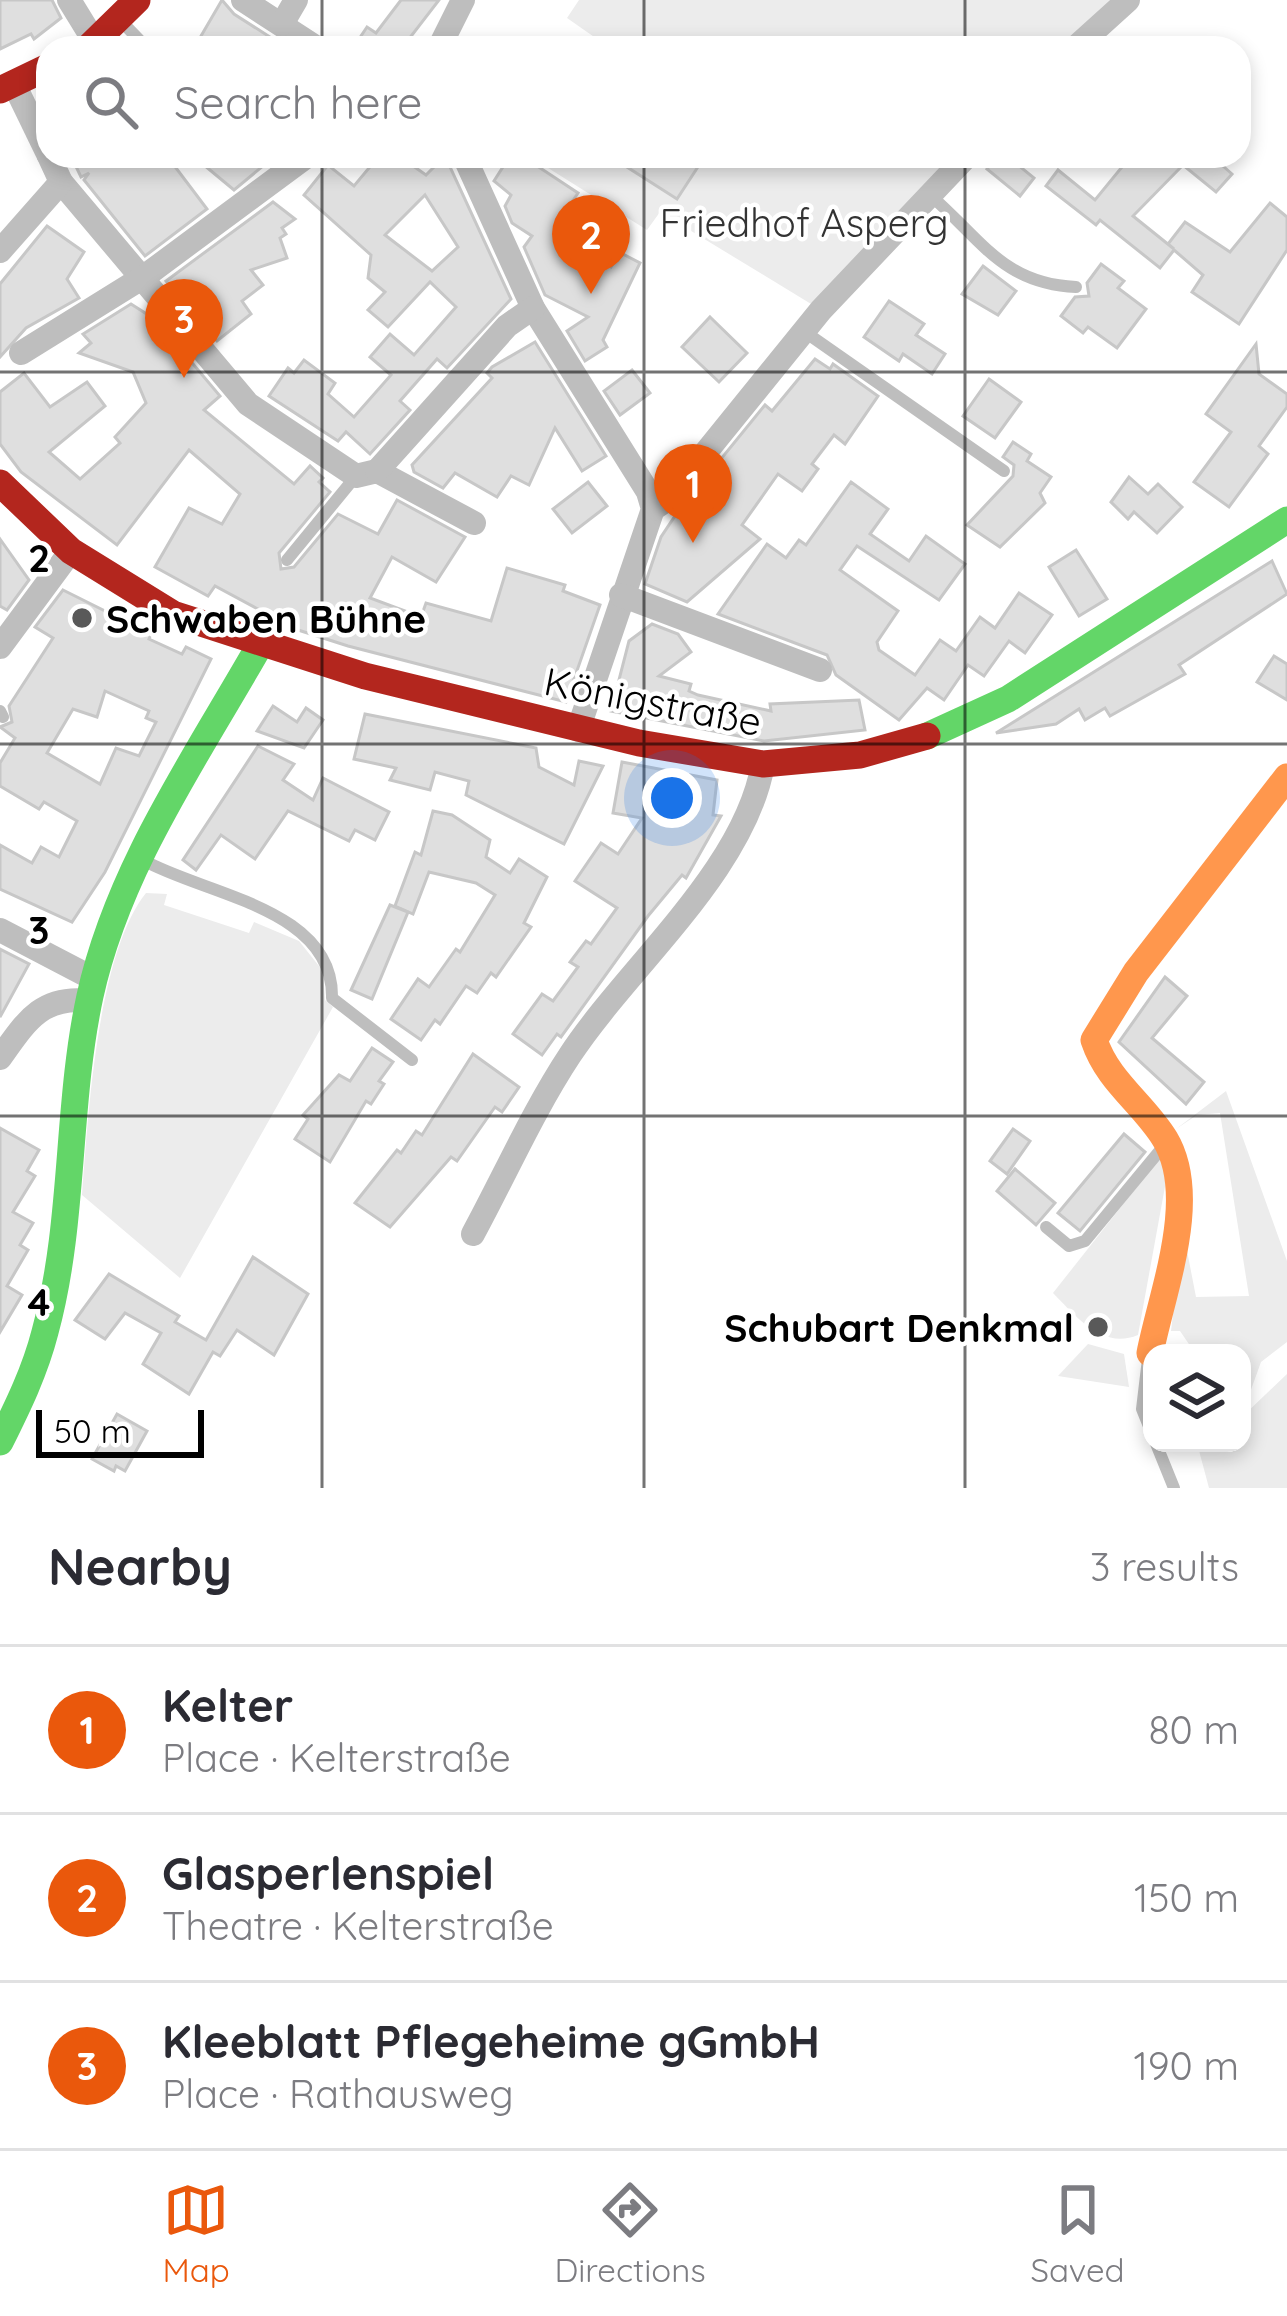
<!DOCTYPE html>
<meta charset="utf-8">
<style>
:root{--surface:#fff;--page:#f2f2f3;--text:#2b2b33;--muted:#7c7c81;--line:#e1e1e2;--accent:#ea580c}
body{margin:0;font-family:Quicksand,sans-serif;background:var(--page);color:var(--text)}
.controls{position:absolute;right:36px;bottom:36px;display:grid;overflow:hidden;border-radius:24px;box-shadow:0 6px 18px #0003}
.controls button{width:108px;height:108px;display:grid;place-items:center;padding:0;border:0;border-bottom:3px solid var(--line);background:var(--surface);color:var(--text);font:60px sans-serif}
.scale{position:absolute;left:36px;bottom:30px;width:168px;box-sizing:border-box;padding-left:12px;border:6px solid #000;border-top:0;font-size:33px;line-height:42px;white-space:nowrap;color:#000;-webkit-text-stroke:9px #fff;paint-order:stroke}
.you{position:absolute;left:672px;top:798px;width:42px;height:42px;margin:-30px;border:9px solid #fff;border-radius:50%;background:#1a73e8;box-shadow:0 0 0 18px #1a73e833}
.badge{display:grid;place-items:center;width:78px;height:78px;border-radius:50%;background:var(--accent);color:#fff;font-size:39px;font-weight:700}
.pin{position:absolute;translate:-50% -99px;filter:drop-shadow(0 3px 6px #0008)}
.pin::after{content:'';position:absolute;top:63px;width:42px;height:36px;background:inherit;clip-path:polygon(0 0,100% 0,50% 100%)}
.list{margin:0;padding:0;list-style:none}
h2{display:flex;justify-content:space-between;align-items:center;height:156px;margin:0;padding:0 48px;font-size:51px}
h2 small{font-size:39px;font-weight:400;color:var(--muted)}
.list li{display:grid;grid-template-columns:78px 1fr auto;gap:36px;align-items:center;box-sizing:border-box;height:168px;padding:0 48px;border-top:3px solid var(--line)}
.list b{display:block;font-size:45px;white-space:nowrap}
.list p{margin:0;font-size:39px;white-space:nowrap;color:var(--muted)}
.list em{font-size:39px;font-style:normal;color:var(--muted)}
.icon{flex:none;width:66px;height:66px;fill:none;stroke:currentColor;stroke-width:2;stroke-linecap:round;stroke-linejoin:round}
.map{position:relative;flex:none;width:1287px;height:1488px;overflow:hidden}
.search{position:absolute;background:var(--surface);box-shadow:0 6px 18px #0003;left:36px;right:36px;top:36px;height:132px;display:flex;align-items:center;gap:30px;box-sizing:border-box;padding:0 42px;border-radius:36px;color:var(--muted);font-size:45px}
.sheet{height:660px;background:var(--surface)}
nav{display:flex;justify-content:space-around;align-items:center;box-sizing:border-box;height:168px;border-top:3px solid var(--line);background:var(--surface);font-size:33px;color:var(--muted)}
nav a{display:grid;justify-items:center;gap:6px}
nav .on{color:var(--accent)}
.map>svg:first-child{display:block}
.green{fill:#ececec}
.building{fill:#dfdfdf;stroke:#c7c7c7;stroke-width:3;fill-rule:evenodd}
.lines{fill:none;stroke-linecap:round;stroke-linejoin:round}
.lane{stroke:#bebebe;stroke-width:12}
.street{stroke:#bebebe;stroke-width:24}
.fast{stroke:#63d668;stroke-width:27}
.slow{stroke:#ff974d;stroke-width:27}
.jam{stroke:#b3261e;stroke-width:27}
.grid{fill:none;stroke:#000;stroke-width:3;stroke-opacity:0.55}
.poi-dot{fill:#595959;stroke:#fff;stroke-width:4.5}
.labels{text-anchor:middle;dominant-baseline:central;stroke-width:9;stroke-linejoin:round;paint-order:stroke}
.park-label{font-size:39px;fill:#333;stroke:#fff}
.poi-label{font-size:39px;font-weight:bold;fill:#000;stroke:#fff;text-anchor:start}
.street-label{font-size:39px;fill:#000;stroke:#fff}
.grid-label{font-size:39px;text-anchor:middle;font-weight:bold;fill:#000;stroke:#fff;stroke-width:9;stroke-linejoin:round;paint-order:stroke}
</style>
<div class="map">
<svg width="1287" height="1488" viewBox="0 0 1287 1488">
<rect width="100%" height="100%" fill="#fff"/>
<g class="green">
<path d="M 579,0 L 1115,0 L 1061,48 L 610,48 L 567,18 Z"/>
<path d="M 529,156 L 953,156 L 816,307 L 660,212 L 647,230 Z"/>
<path d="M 146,893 L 167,894 L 164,905 L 249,933 L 254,922 L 299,941 L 323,971 L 325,1000 L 333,1007 L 180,1278 L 82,1195 C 88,1117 97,954 146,893 Z"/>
<path d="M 1226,1091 L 1287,1261 L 1287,1342 L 1261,1362 L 1244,1409 L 1242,1353 L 1195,1353 L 1180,1331 L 1171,1331 L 1183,1230 L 1196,1297 L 1249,1296 L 1220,1113 L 1197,1115 L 1176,1129 Z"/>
<path d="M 1162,1155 L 1168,1170 L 1138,1335 C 1102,1350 1076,1316 1053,1293 Z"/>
<path d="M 1088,1344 L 1124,1354 L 1129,1387 L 1058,1376 Z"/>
<path d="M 1287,1374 L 1287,1488 L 1209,1488 L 1197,1443 L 1242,1443 L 1242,1417 Z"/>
</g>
<g class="building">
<path d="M 0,0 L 52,0 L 61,18 L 34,39 L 31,34 L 0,49 Z"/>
<path d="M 222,0 L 234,14 L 287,48 L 194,48 Z"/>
<path d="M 401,0 L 439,0 L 402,48 L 353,48 L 367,27 L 376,33 Z"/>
<path d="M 71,156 L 167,156 L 207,209 L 145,256 L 84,180 L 89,173 L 81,177 Z"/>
<path d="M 193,156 L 275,156 L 234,190 Z"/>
<path d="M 379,156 L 399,156 L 426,175 L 445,156 L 511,299 L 447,368 L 437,359 L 400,401 L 410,410 L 370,454 L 346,432 L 338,441 L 269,396 L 288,368 L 294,373 L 304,360 L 335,383 L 328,394 L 354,417 L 391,375 L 370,357 L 390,334 L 414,355 L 456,307 L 430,282 L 388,327 L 368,310 L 385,292 L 368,278 L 371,255 L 304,195 L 328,165 L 354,186 ZM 425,195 L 458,247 L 432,271 L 385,235 Z"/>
<path d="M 510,156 L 522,156 L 578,193 L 568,208 L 584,218 L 571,244 L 611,267 L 619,252 L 640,263 L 603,340 L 607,347 L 585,361 L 567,331 L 588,317 L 545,295 L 524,247 L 532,236 L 512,223 L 505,206 L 511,195 L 494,181 Z"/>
<path d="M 635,156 L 705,156 L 677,199 L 627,167 Z"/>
<path d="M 998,156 L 1007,156 L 1034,178 L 1020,196 L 987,169 Z"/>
<path d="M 1131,156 L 1233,156 L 1223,166 L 1232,174 L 1216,192 L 1183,165 L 1133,216 L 1174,249 L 1168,244 L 1185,222 L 1230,252 L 1270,203 L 1287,217 L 1287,250 L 1239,324 L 1192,292 L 1203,275 L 1174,250 L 1160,268 L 1100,220 L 1096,225 L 1046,186 L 1058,170 L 1095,200 Z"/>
<path d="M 273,202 L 295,219 L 282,228 L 286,234 L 280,238 L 287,258 L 251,270 L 263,285 L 242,301 L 251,314 L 217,341 L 166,281 Z"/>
<path d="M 47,226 L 84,252 L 67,279 L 79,298 L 26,328 L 0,357 L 0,284 Z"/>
<path d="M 1101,264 L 1124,281 L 1118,288 L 1146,309 L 1117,348 L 1088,327 L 1083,333 L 1061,316 L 1075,297 L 1089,296 L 1087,283 Z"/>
<path d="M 983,266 L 1016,291 L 998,315 L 962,294 Z"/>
<path d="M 889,301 L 924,324 L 916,335 L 945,354 L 932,374 L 903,354 L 899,361 L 864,337 Z"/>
<path d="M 131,304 L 156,320 L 220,396 L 204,410 L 294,484 L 310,466 L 323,478 L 319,482 L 330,492 L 279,553 L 281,569 L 294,567 L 338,514 L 378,534 L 397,500 L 465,537 L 436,582 L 392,557 L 370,598 L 421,617 L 426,603 L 491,621 L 507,568 L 565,585 L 563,591 L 600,605 L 566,702 L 348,646 L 295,629 L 215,586 L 208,596 L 155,567 L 189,508 L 222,524 L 240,494 L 189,450 L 117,545 L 21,472 L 0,444 L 0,392 L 24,373 L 50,407 L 87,382 L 105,406 L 49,452 L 80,479 L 120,443 L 115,437 L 146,403 L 133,372 L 79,353 L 91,343 L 83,334 Z"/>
<path d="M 710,317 L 747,353 L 719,382 L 682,347 Z"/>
<path d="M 535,342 L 606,456 L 582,471 L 555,428 L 529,485 L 511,476 L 497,497 L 455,473 L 443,488 L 414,472 L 412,465 L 492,378 L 487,373 L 492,367 Z"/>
<path d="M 1256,344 L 1259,374 L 1287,394 L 1287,407 L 1259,446 L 1268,454 L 1229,507 L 1194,482 L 1231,432 L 1206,414 Z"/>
<path d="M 815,359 L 830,369 L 833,364 L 878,396 L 845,444 L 834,435 L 812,464 L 818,469 L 802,491 L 778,474 L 742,525 L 760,539 L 687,602 L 645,584 L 661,537 L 677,513 L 765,405 L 772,411 Z"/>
<path d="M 632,370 L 650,393 L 620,415 L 604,391 Z"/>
<path d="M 989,379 L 1021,402 L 995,438 L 963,416 Z"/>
<path d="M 1013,442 L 1031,454 L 1027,461 L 1051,477 L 1040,493 L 1045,503 L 1000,547 L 967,525 L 1013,476 L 1014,465 L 1003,457 Z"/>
<path d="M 1129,477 L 1148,494 L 1158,484 L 1182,507 L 1157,533 L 1134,512 L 1128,519 L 1111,502 Z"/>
<path d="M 588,482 L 607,506 L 572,533 L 553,509 Z"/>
<path d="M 851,482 L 888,509 L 870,534 L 909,561 L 926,536 L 965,564 L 939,600 L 857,546 L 840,570 L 898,611 L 877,642 L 879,650 L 915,675 L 940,640 L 956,651 L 980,617 L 995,628 L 1019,593 L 1052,615 L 1025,653 L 1009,641 L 984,676 L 968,665 L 944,700 L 927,688 L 899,720 L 836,675 L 827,655 L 718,614 L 767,544 L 786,558 L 799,540 L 806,545 Z"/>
<path d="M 0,539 L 29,580 L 7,610 L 0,606 Z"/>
<path d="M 1076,550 L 1107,599 L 1079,616 L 1049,567 Z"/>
<path d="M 1272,561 L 1287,594 L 1179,665 L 1185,674 L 1110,716 L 1105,708 L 1085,720 L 1079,709 L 1056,724 L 996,733 Z"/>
<path d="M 63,590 L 151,634 L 149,639 L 182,654 L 186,647 L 211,659 L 105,872 L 72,922 L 0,889 L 0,845 L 32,863 L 41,847 L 59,857 L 77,821 L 44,802 L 39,809 L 0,786 L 0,763 L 15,738 L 0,727 L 12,722 L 9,706 L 53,638 L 35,627 ZM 105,691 L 149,711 L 146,718 L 156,722 L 139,756 L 116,748 L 100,784 L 47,753 L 73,709 L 97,717 Z"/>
<path d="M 652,624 L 678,634 L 691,652 L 659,676 L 691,684 L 689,691 L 698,695 L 771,711 L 770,704 L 859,700 L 865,730 L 764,741 L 611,711 L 629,641 Z"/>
<path d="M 1274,656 L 1287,664 L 1287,700 L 1257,682 Z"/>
<path d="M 273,706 L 297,722 L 306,708 L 323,720 L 304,748 L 257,731 Z"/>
<path d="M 365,714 L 536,748 L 539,767 L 574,785 L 579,761 L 603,766 L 564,844 L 466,795 L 469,781 L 435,772 L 430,790 L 390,780 L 396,768 L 354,759 Z"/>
<path d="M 258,746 L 294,764 L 283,780 L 313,800 L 323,778 L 389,812 L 375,840 L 355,830 L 349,841 L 288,811 L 255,859 L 221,835 L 196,870 L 183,860 Z"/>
<path d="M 622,762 L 717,780 L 713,815 L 721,816 L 686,878 L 682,875 L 648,916 L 561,1037 L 557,1034 L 542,1055 L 513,1034 L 542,994 L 553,1001 L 578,967 L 570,962 L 586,941 L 591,944 L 617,908 L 575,881 L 601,843 L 618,854 L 642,818 L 613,813 Z"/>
<path d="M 433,811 L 452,815 L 490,840 L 486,857 L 510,873 L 519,859 L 547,877 L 524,923 L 531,927 L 496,977 L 491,973 L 477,993 L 466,986 L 440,1024 L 435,1020 L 421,1040 L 391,1019 L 418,979 L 429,987 L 456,949 L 460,952 L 495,895 L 476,883 L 429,872 L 413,914 L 395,906 L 415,852 L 421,855 Z"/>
<path d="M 390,905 L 408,912 L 372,999 L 351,990 Z"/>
<path d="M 0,949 L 29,964 L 0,1017 Z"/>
<path d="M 1165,977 L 1187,996 L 1152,1038 L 1204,1082 L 1186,1104 L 1119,1042 Z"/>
<path d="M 372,1048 L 393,1062 L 379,1081 L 384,1084 L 371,1104 L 366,1101 L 330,1162 L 295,1139 L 308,1119 L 303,1115 L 339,1075 L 350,1081 Z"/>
<path d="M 473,1054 L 519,1087 L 502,1112 L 495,1107 L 457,1161 L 451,1157 L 390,1227 L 355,1203 L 397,1150 L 401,1153 L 416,1131 L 422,1135 Z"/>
<path d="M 0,1128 L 39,1150 L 27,1171 L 35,1176 L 13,1212 L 33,1223 L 20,1245 L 28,1250 L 7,1286 L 22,1295 L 0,1332 Z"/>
<path d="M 1013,1129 L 1030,1141 L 1007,1174 L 990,1161 Z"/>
<path d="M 1124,1134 L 1145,1152 L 1080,1231 L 1058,1213 Z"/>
<path d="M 1015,1169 L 1055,1203 L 1036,1225 L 997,1191 Z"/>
<path d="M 253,1257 L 308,1294 L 274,1355 L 237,1330 L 220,1356 L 213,1352 L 189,1394 L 143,1364 L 161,1333 L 125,1313 L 105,1339 L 75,1320 L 109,1274 L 179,1316 L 175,1322 L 206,1340 Z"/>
<path d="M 117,1414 L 147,1431 L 125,1471 L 116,1466 L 114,1471 L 92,1459 Z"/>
</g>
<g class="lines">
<g class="lane">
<path d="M 122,22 L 147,48"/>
<path d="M 930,195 C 981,239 1003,284 1076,287"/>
<path d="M 805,332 L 1004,471"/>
<path d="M 287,560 L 356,476"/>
<path d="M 0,711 L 3,717"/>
<path d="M 143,860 C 205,895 334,908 332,998 L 412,1060"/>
<path d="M 1046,1227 L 1069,1246 L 1085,1241 L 1162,1148"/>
<path d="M 1148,1359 L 1142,1409 L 1174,1488"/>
</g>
<g class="street">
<path d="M 69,0 L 96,44"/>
<path d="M 243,0 L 317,48"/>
<path d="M 282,24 L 296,0"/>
<path d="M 439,48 L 463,0"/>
<path d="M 1075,48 L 1128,0"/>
<path d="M 14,84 L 48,154"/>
<path d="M 464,156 L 533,308 L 648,492 L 653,509 L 578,730"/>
<path d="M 61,182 L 248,404 L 356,476 L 377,471 L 474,523"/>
<path d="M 0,251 L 61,182 L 49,156"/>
<path d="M 21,353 L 145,276 L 307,156"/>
<path d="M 377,471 L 507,326 L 533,308"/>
<path d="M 653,509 L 668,499 L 821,310 L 967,156"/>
<path d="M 621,595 L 820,670"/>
<path d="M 0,647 L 71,551"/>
<path d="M 0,930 L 94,979"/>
<path d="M 0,1058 C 25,1023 41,995 89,1001"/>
<path d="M 473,1234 C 505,1175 533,1111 570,1055 C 628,967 745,870 763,764"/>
</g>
<g class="fast">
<path d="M 927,736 L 1008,699 L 1287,520"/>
<path d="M 0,1442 C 18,1406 35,1371 45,1332 C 75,1222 66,1107 90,996 C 118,868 197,756 261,643"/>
</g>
<path class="slow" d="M 1150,1353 C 1162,1292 1200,1197 1165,1139 C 1143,1103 1108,1082 1094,1040 L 1136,972 L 1287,777"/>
<g class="jam">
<path d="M 88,48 L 137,0"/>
<path d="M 0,90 L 48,67"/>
<path d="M 0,483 L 71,551 L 173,614 L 365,676 L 639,743 L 763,764 L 860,755 L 927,736"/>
</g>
</g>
<path class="grid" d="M 322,0 L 322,48M 644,0 L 644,48M 965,0 L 965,48M 322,156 L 322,1488M 644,156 L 644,1488M 965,156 L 965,1488M 0,372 L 1287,372M 0,744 L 1287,744M 0,1116 L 1287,1116"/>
<g class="poi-dot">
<circle cx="82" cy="618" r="12"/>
<circle cx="1098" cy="1327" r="12"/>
</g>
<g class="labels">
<g class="park-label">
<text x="804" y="222">Friedhof Asperg</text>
</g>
<g class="poi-label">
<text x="106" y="618">Schwaben Bühne</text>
<text x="1074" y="1327" text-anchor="end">Schubart Denkmal</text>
</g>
<g class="street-label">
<text transform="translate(653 701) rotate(11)">Königstraße</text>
</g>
</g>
<g class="grid-label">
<text x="39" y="572">2</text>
<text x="39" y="944">3</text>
<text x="39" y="1316">4</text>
</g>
</svg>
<div class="controls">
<button><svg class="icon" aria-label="layers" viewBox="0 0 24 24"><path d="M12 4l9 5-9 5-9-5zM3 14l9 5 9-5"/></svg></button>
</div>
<div class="scale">50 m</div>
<div class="you"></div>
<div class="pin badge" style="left:693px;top:543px">1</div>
<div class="pin badge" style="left:591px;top:294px">2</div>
<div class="pin badge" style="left:184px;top:378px">3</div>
<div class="search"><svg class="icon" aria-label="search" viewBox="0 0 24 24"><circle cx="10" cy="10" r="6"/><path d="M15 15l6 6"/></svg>Search here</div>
</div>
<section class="sheet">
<h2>Nearby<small>3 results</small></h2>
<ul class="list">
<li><span class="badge">1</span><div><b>Kelter</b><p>Place · Kelterstraße</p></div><em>80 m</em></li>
<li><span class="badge">2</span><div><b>Glasperlenspiel</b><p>Theatre · Kelterstraße</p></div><em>150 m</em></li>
<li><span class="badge">3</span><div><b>Kleeblatt Pflegeheime gGmbH</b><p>Place · Rathausweg</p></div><em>190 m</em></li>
</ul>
</section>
<nav>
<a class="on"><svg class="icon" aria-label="map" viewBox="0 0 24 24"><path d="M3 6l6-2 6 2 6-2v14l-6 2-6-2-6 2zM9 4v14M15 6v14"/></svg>Map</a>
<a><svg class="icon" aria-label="directions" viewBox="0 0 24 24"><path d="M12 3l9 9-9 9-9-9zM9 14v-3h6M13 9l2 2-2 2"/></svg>Directions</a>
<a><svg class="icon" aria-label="saved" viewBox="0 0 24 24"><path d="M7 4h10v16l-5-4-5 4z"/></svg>Saved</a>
</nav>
